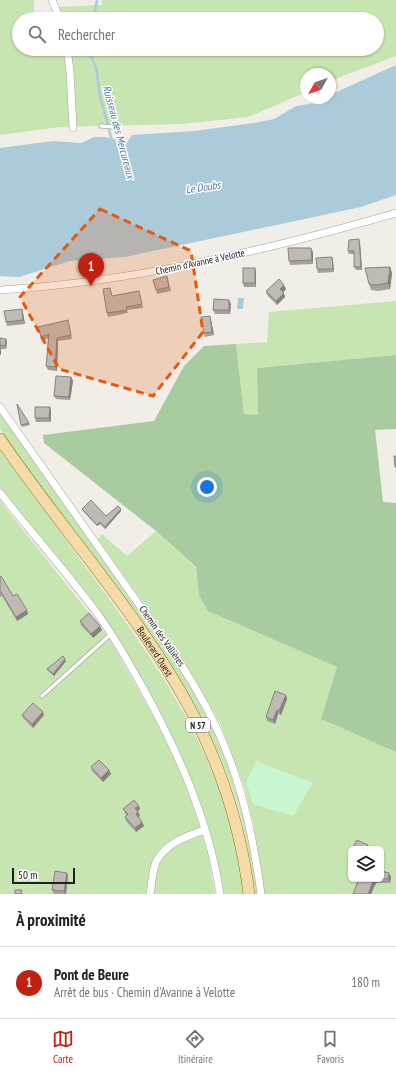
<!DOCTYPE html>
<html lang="fr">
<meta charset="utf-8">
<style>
:root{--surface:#fff;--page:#f6f6f6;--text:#202124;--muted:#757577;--line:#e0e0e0;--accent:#c02110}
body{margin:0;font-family:"PT Sans Narrow",sans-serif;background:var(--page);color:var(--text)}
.controls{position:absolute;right:12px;bottom:12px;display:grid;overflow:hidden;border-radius:6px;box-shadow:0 1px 3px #0004}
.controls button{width:36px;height:36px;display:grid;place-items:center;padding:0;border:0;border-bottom:1px solid var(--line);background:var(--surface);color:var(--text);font:20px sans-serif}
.compass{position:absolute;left:300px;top:68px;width:36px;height:36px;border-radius:50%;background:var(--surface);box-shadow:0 1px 3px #0004;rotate:230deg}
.scale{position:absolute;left:12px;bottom:10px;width:63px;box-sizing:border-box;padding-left:4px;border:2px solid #202020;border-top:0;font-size:11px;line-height:14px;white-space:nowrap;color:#202020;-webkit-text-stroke:3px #fff;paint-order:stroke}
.you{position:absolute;left:207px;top:487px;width:14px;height:14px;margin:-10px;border:3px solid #fff;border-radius:50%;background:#1a73e8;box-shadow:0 0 0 6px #1a73e833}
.badge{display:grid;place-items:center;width:26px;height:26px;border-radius:50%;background:var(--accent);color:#fff;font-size:13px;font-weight:700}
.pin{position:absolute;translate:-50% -33px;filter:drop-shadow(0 1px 2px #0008)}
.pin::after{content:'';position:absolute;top:21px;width:14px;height:12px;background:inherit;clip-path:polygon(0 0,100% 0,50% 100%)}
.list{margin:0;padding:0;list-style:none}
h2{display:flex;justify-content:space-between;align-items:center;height:52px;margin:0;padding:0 16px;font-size:17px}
h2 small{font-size:13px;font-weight:400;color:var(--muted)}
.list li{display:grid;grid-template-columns:26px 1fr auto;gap:12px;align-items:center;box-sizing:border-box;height:72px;padding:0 16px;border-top:1px solid var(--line)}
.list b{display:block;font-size:15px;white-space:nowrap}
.list p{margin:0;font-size:13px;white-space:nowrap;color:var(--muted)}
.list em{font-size:13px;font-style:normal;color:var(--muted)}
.icon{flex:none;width:22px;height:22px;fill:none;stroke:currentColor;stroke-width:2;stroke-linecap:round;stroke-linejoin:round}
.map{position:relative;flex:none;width:396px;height:894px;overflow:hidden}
.search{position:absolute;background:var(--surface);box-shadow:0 1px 3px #0004;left:12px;right:12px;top:12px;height:44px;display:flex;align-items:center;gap:10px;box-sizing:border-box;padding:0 14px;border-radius:22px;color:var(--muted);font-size:15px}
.sheet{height:124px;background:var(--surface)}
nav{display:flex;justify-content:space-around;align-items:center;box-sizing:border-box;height:56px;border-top:1px solid var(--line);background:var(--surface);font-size:11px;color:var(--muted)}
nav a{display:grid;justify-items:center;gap:2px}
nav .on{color:var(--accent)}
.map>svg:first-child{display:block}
.grass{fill:#c6e5b1;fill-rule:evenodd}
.forest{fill:#a8cc9f}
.park{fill:#c8f6d0}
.water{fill:#abcbda}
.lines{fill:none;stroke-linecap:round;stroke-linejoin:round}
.stream{stroke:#abcbda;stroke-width:2.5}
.service-casing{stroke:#a4a4a4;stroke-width:5}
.minor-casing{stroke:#a4a4a4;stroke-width:8}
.primary-casing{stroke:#90710c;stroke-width:12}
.service{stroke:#fff;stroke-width:3.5}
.minor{stroke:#fff;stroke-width:7}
.primary{stroke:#f5dba7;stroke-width:11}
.wall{fill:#a5a09b}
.shaded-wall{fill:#86827e}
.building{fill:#c0bab4;stroke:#86827e}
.marked{fill:#e8590c;fill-opacity:0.2;stroke:#e8590c;stroke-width:3;stroke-dasharray:8 5;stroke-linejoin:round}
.labels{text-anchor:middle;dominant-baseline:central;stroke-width:3;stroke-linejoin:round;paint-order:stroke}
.shield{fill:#fff;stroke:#636363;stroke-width:1}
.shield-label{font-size:9px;font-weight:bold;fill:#202020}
.street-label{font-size:10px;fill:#202020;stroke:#fff}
.water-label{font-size:11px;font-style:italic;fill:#5376a9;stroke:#fff}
</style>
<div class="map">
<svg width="396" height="894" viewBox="0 0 396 894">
<rect width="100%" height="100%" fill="#f0eee7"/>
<g class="grass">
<path d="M 0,0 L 34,0 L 34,19 L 19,19 L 19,49 L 377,49 L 377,19 L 61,19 L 57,7 L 102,5 L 102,0 L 396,0 L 396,56 L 330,81 L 330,74 L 306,74 L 306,92 L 248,117 L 182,124 L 60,127 L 0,135 Z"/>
<path d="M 396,301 L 396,355 L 257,368 L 258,415 L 244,414 L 236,344 L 267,342 L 269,312 Z"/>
<path d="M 0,412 L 191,685 L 221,741 L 240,799 L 254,858 L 258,894 L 255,894 C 250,858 244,820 231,785 C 182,650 78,547 0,429 Z"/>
<path d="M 0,450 C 32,494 64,537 96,581 C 165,675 233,774 243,894 L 224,894 L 209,829 L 188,772 L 157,706 L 114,631 L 0,487 Z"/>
<path d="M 0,501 L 109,638 L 150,710 L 167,741 L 187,787 L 208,852 L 215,894 L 0,894 Z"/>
<path d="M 156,531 L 196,568 L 199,595 L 209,611 L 337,667 L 321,719 L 396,752 L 396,894 L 264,894 L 254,826 L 243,783 L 220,723 L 179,654 L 98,539 L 102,534 L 127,556 ZM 351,849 L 381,849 L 381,879 L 351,879 Z"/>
</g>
<path class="forest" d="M 236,344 L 244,414 L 258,415 L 257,368 L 396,355 L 396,429 L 375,430 L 383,502 L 396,503 L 396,752 L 321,719 L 337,667 L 208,611 L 199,595 L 196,567 L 156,531 L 44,443 L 43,435 L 154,421 L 184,366 L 204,346 Z"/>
<path class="park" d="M 256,761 L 313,783 L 293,816 L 253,804 L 246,782 Z"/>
<g class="water">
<path d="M 396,65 L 396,195 L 361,207 L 125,257 L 70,261 L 19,277 L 0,276 L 0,148 L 53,141 L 81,143 L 94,137 L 105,137 L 127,142 L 132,135 L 194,131 L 254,123 L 274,119 L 296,106 L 309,104 L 324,98 L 330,98 L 330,95 Z"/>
<path d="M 238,298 L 244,298 L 243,309 L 237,309 Z"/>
</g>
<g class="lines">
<g class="stream">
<path d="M 86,19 L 95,12 L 97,0"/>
<path d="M 87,49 L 96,67 L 100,96 L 112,141"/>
</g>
<defs>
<g id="service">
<path d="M 101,126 L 114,127"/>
<path d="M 42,696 L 111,634"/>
</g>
<g id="minor">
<path d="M 52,0 L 60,19"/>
<path d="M 67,49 L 70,71 L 73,128"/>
<path d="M 0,290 C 134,282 267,250 396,213"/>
<path d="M 0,407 L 178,660 C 229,736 249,804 261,894"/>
<path d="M 0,493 C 32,533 66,572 97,613 C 114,636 129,663 143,688 C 178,752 209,821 220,894"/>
<path d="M 150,894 C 152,884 152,869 157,860 C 167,843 187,836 204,830"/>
</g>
<g id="primary">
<path id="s1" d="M 0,439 C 66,536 149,624 201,730 C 226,782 242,837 249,894"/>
</g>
</defs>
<use href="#service" class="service-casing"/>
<use href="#minor" class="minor-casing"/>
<use href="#primary" class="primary-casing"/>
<use href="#service" class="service"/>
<use href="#minor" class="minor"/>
<use href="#primary" class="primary"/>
</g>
<g class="wall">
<path d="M 360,243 L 362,270 L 356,270 L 354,267 L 354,254 L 349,254 L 348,251 Z"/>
<path d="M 313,252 L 313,264 L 290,265 L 289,261 Z"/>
<path d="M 333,261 L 334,272 L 318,273 L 317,269 Z"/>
<path d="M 390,267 L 392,273 L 390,289 L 378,291 L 371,290 L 369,284 Z"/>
<path d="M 256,272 L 256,287 L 244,287 L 243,283 Z"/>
<path d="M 167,276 L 171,291 L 157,294 L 156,290 Z"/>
<path d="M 286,289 L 283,292 L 285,297 L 277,305 L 267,295 L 266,291 Z"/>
<path d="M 139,291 L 143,308 L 127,310 L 128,313 L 108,317 L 107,313 L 111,292 L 112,296 Z"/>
<path d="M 231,304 L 230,314 L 215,314 L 213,310 Z"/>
<path d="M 23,313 L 25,324 L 7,326 L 6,322 Z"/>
<path d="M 211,320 L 214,335 L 205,337 L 204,333 Z"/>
<path d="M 69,324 L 72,339 L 58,341 L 57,371 L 48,370 L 46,366 L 49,338 L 42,341 L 38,327 Z"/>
<path d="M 0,338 L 6,339 L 7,342 L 6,349 L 1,349 L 1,355 L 0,355 Z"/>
<path d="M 71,377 L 73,381 L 70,400 L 56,399 L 54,396 Z"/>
<path d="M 50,407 L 51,411 L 51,422 L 36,422 L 35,418 Z"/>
<path d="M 29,423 L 30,425 L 22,427 L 21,425 Z"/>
<path d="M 82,509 L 106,516 L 121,509 L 121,511 L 105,529 L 100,524 L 97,526 L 83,511 Z"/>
<path d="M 0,577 L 13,596 L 28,614 L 17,621 L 2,596 L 0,597 Z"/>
<path d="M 80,621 L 102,630 L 93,638 L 81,625 Z"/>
<path d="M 66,661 L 54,676 L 48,671 L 47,669 Z"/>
<path d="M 286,695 L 287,699 L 281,715 L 278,714 L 275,724 L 267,721 L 266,717 Z"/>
<path d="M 22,715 L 44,715 L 33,728 L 23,718 Z"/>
<path d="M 91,767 L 109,770 L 111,774 L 103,782 L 92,771 Z"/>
<path d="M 123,809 L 140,809 L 138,811 L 140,816 L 138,817 L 142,822 L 144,826 L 136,832 L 126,821 L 125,817 L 126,815 Z"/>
<path d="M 351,852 L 351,862 L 350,861 L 348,858 Z"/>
<path d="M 67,873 L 68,876 L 66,894 L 54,894 L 52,890 Z"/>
<path d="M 391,877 L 390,883 L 376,883 L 371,894 L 353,894 L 359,879 Z"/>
</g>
<g class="shaded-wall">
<path d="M 359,239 L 360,243 L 362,270 L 361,267 Z"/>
<path d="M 311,248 L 313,252 L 313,264 L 312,260 Z"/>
<path d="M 332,257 L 333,261 L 334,272 L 333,269 Z"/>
<path d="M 390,267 L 392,273 L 390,289 L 388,283 Z"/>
<path d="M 255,268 L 256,272 L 256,287 L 255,283 Z"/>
<path d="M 284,285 L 286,289 L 282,293 L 280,289 Z"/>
<path d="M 284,293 L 285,297 L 277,305 L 276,301 Z"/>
<path d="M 229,300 L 231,304 L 230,314 L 229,310 Z"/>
<path d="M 22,309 L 23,313 L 25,324 L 23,320 Z"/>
<path d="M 210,316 L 211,320 L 214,335 L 212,332 Z"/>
<path d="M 57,338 L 58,341 L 57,371 L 55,367 Z"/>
<path d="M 6,339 L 7,342 L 6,349 L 5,346 Z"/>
<path d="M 0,345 L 1,349 L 1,355 L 0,353 Z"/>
<path d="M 71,377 L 73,381 L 70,400 L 69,397 Z"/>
<path d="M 50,407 L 51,411 L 51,422 L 49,418 Z"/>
<path d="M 121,509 L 121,511 L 105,529 L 105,527 Z"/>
<path d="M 100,522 L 100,524 L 97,526 L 97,525 Z"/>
<path d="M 27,610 L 28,614 L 17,621 L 16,617 Z"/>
<path d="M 100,626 L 102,630 L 93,638 L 91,634 Z"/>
<path d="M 65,659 L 66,661 L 54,676 L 53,674 Z"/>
<path d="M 286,695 L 287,699 L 281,715 L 279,711 Z"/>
<path d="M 277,710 L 278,714 L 275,724 L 273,720 Z"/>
<path d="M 43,712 L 44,715 L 33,728 L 32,724 Z"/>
<path d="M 109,770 L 111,774 L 103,782 L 101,778 Z"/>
<path d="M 139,806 L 140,809 L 137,812 L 135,808 Z"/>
<path d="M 138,812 L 140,816 L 137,818 L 136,814 Z"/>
<path d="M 142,822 L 144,826 L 136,832 L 135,828 Z"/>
<path d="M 67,873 L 68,876 L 66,894 L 65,894 L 64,891 Z"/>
<path d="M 389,873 L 391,877 L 390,883 L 388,879 Z"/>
<path d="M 374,879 L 376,883 L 371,894 L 368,894 Z"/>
</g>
<g class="building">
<path d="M 359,239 L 361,267 L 354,267 L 354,251 L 348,251 L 349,240 Z"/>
<path d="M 288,248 L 311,248 L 312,260 L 289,261 Z"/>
<path d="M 332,257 L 333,269 L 317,269 L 316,258 Z"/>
<path d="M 390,267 L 388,283 L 376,285 L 369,284 L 365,268 Z"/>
<rect x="243" y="268" width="12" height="15"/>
<path d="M 167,276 L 169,287 L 156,290 L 153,280 Z"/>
<path d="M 279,279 L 284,285 L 280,289 L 284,293 L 276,301 L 266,291 Z"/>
<path d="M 110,288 L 112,296 L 139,291 L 142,304 L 126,307 L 127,310 L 107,313 L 103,289 Z"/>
<path d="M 214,299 L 229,300 L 229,310 L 213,310 Z"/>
<path d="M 22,309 L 23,320 L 6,322 L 4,311 Z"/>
<path d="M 210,316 L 212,332 L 204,333 L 201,317 Z"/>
<path d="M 68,320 L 71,335 L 57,338 L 55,367 L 46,366 L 49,334 L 41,337 L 38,327 Z"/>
<path d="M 0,338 L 6,339 L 5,346 L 0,345 L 0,346 Z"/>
<path d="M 56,376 L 71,377 L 69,397 L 54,396 Z"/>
<path d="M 17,404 L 29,423 L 21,425 Z"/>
<path d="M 35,407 L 50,407 L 49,418 L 35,418 Z"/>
<path d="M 394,456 L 396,456 L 396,467 L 395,467 Z"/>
<path d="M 91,500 L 106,516 L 118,506 L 121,509 L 105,527 L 100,522 L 97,525 L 82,509 Z"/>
<path d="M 1,576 L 13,596 L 17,594 L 27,610 L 16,617 L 1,592 L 0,592 L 0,577 Z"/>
<path d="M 89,613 L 100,626 L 91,634 L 80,621 Z"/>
<path d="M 63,656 L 65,659 L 53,674 L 47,669 Z"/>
<path d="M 275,691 L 286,695 L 279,711 L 277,710 L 273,720 L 266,717 Z"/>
<path d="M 33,703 L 43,712 L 32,724 L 22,715 Z"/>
<path d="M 99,760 L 109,770 L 101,778 L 91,767 Z"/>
<path d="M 134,800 L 139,806 L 135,808 L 138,812 L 136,814 L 142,822 L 135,828 L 125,817 L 128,814 L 123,809 Z"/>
<path d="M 357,840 L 368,845 L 367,849 L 352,849 Z"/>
<path d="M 351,852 L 351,859 L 348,858 Z"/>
<path d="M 55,871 L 67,873 L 64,891 L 52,890 Z"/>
<path d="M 381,871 L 389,873 L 388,879 L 374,879 L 368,894 L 353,894 L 359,879 L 381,879 Z"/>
<path d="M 15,890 L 22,890 L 21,894 L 15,894 Z"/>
</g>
<path class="marked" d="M 100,209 L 191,251 L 203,332 L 153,396 L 59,369 L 20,297 Z"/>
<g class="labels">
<rect class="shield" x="186" y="718" width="24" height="14" rx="3"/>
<g class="shield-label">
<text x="198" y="725">N 57</text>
</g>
<g class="street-label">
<text transform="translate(200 262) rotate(-12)">Chemin d'Avanne à Velotte</text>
<text transform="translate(162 636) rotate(55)">Chemin des Vallières</text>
<text stroke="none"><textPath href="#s1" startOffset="263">Boulevard Ouest</textPath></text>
</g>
<g class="water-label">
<text transform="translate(119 132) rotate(75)">Ruisseau des Mercureaux</text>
<text transform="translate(203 187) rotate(-8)">Le Doubs</text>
</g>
</g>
</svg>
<div class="controls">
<button><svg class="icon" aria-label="layers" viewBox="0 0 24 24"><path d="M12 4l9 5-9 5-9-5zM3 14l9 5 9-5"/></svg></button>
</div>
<svg class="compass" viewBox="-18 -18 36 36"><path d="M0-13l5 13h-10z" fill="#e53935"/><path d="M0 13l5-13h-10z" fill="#757577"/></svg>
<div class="scale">50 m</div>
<div class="you"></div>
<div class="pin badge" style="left:91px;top:286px">1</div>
<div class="search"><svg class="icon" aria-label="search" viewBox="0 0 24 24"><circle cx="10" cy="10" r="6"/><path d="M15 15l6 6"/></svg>Rechercher</div>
</div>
<section class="sheet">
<h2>À proximité<small></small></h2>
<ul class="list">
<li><span class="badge">1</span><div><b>Pont de Beure</b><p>Arrêt de bus · Chemin d'Avanne à Velotte</p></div><em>180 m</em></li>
</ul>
</section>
<nav>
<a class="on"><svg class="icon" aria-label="map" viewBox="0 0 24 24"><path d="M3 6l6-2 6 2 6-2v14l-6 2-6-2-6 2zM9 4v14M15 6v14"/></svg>Carte</a>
<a><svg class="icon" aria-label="directions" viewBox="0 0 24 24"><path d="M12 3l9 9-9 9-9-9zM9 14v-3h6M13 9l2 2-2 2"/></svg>Itinéraire</a>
<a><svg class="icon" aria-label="saved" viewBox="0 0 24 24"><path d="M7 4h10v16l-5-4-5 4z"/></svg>Favoris</a>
</nav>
